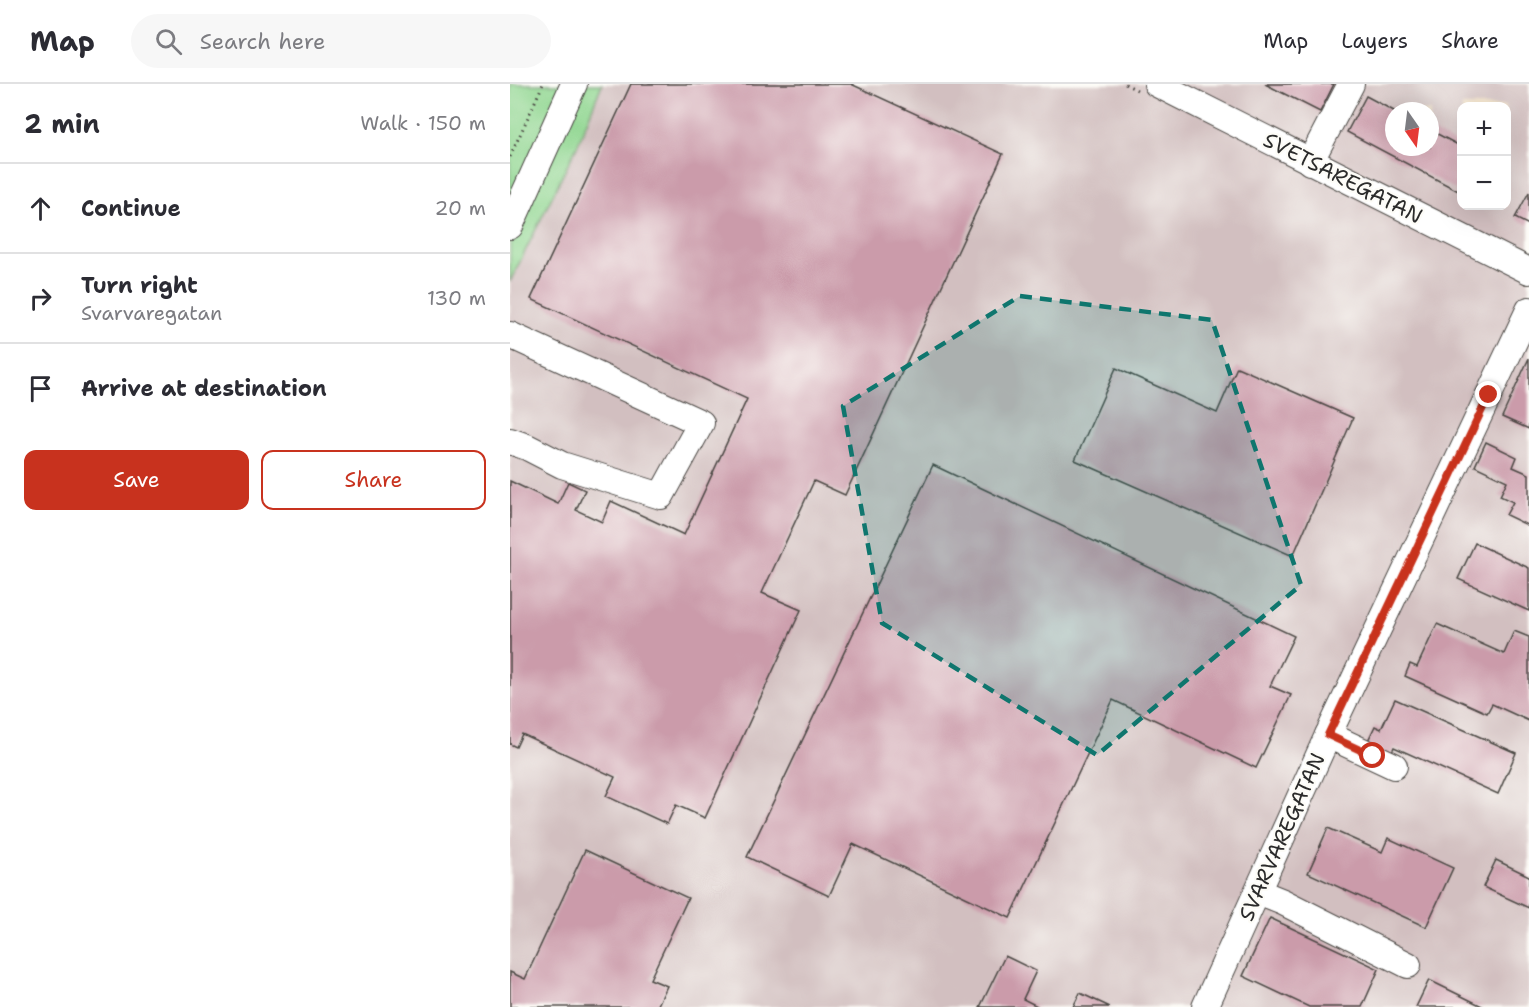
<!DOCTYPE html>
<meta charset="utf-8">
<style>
:root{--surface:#fff;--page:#f7f7f7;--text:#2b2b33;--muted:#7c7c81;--line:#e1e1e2;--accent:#c8321e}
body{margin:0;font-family:"Shantell Sans",sans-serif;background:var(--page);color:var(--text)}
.controls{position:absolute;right:18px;top:18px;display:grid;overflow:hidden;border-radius:12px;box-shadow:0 6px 24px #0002}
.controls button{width:54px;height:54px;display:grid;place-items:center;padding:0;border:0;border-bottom:2px solid var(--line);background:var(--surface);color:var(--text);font:30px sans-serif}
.compass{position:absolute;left:875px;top:18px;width:54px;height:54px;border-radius:50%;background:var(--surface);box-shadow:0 6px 24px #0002;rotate:166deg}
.stop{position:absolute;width:18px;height:18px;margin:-14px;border:4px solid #c8321e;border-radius:50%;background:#fff}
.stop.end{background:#c8321e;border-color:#fff;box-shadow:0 2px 6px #0008}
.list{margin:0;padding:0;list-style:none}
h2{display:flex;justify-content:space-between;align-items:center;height:78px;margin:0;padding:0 24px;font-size:26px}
h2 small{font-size:20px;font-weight:400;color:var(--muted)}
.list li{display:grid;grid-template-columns:39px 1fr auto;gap:18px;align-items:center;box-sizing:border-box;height:90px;padding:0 24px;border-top:2px solid var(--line)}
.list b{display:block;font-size:22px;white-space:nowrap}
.list p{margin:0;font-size:20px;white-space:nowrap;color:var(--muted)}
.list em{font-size:20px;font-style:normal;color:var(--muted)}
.actions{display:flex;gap:12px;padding:18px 24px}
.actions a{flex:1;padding:14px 0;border:2px solid var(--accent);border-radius:12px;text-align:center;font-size:21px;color:var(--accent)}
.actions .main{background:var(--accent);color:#fff}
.icon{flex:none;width:33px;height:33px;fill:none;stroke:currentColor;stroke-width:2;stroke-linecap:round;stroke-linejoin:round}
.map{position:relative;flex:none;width:1019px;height:923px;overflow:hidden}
header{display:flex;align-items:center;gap:36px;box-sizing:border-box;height:84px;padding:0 30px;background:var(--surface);border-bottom:2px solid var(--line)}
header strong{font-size:28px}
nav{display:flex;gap:33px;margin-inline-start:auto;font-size:21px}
.search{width:420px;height:54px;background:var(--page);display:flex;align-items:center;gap:15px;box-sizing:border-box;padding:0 21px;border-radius:33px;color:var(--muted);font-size:22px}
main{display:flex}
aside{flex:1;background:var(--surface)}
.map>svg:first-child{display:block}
.industrial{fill:#d2bfc0;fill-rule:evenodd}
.green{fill:#8fd690;stroke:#5d805e;stroke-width:1.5}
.building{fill:#cb9baa}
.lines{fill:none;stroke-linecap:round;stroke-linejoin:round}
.minor-casing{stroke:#494642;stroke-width:28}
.path{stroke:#494642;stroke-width:3;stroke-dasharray:1.5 4.5;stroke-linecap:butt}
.minor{stroke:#fff;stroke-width:26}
.route{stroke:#c8321e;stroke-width:8}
.marked{fill:#0f766e;fill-opacity:0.2;stroke:#0f766e;stroke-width:4.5;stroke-dasharray:12 8;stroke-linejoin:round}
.labels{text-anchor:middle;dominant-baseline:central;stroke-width:4.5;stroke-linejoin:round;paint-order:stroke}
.street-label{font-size:21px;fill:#2b2b2b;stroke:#fdfcf7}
</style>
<header>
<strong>Map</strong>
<div class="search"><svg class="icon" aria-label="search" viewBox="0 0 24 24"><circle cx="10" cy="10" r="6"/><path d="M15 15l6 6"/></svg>Search here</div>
<nav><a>Map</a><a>Layers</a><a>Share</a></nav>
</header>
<main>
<aside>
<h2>2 min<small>Walk · 150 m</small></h2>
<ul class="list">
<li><svg class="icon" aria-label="ahead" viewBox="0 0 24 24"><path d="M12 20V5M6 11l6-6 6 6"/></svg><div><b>Continue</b></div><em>20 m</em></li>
<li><svg class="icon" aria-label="right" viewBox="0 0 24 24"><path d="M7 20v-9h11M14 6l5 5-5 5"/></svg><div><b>Turn right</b><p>Svarvaregatan</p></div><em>130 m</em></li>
<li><svg class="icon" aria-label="arrive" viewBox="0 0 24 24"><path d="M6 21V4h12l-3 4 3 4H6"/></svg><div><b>Arrive at destination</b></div></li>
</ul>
<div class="actions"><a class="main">Save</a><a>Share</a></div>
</aside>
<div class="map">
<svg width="1019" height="923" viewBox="0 0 1019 923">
<rect width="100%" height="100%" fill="#fdfcf7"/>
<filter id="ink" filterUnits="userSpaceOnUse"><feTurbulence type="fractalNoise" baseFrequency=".0167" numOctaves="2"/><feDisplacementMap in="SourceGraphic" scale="12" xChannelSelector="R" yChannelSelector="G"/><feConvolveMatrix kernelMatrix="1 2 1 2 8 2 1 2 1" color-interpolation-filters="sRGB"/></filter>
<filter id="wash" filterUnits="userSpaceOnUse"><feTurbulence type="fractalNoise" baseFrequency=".008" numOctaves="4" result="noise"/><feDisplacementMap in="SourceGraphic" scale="24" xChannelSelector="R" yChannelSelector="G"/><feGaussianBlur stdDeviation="1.35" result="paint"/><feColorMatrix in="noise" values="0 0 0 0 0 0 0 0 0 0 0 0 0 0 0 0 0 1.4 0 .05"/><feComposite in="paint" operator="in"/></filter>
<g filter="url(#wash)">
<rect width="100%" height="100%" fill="#f2e0c3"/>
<path class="industrial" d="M 92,0 L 1019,0 L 1019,923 L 0,923 L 0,198 L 68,60 ZM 952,22 L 996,22 L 996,122 L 952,122 ZM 884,27 L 920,27 L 920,63 L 884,63 Z"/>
<path class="green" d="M 0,0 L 92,0 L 68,60 L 0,198 Z"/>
<g id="blocks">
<g class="building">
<path d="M 121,0 L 341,0 L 493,70 L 335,411 L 304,397 L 252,509 L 291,526 L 195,734 L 166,721 L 157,740 L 96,712 L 105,693 L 12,650 L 6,663 L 0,660 L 0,397 L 48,420 L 58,398 L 75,406 L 66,426 L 92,438 L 101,417 L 174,451 L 237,315 L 21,215 Z"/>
<path d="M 755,0 L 824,0 L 810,28 Z"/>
<path d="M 856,12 L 884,27 L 884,63 L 920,63 L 920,46 L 952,63 L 952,109 L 837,48 Z"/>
<path d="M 1019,108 L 1019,141 L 1005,134 Z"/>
<path d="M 1019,274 L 1019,345 L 992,333 Z"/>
<path d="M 727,283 L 843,334 L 783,472 L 565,376 L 606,284 L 707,329 Z"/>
<path d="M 976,358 L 1007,373 L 1003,383 L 1019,390 L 1019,442 L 996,431 L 1003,418 L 990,412 L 997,397 L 965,382 Z"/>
<path d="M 423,381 L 784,552 L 760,602 L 781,611 L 746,684 L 603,616 L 500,834 L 343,760 L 319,812 L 237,773 Z"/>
<path d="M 965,459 L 1019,484 L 1019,527 L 948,495 Z"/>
<path d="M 927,540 L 994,570 L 1004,547 L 1019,553 L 1019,637 L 982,620 L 977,629 L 895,592 L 900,580 L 907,583 Z"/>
<path d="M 885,615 L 1006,669 L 988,710 L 884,663 L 878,676 L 854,665 L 865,642 L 871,645 Z"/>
<path d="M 818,744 L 872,768 L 878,754 L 943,784 L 916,843 L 798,789 Z"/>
<path d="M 75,766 L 178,814 L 140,895 L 157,902 L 147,923 L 0,923 L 0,888 L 15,895 Z"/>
<path d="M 986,776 L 1019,792 L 1019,824 L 973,803 Z"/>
<path d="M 760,834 L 869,885 L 852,923 L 799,923 L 733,892 Z"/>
<path d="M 495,872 L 526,887 L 513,915 L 529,923 L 470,923 Z"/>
<path d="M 919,896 L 974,923 L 906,923 Z"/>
<path d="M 570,909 L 600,923 L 563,923 Z"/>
</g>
</g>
</g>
<g filter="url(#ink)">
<use href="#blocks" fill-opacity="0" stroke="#494642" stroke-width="1.5"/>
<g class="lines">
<defs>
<g id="minor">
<path d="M 647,0 L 1019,187"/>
<path d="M 800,78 L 841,0"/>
<path d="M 0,142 L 64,0"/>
<path d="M 0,251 L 191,339 L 151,412 L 52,381 L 17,363 L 0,357"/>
<path d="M 818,651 L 884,682"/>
<path d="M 748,808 L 773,818 L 898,881"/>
<path d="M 695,923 L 818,651 L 1019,226"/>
</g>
</defs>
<use href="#minor" class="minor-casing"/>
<g class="path">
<path d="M 615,0 L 627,6"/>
<path d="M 0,73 L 33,0"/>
</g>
<use href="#minor" class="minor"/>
</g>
</g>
<g class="lines" filter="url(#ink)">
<path class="route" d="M 863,672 L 818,651 L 979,311"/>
</g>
<path class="marked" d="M 510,212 L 702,236 L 791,501 L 587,671 L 372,539 L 333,322 Z"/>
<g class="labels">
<g class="street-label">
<text transform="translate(833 94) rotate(27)">SVETSAREGATAN</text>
<text transform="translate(772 753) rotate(-66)">SVARVAREGATAN</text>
</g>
</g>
</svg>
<div class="controls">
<button>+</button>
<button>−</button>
</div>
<svg class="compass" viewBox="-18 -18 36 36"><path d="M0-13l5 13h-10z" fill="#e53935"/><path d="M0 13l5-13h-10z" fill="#7c7c81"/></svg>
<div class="stop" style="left:863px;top:672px"></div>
<div class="stop end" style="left:979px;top:311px"></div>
</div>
</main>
